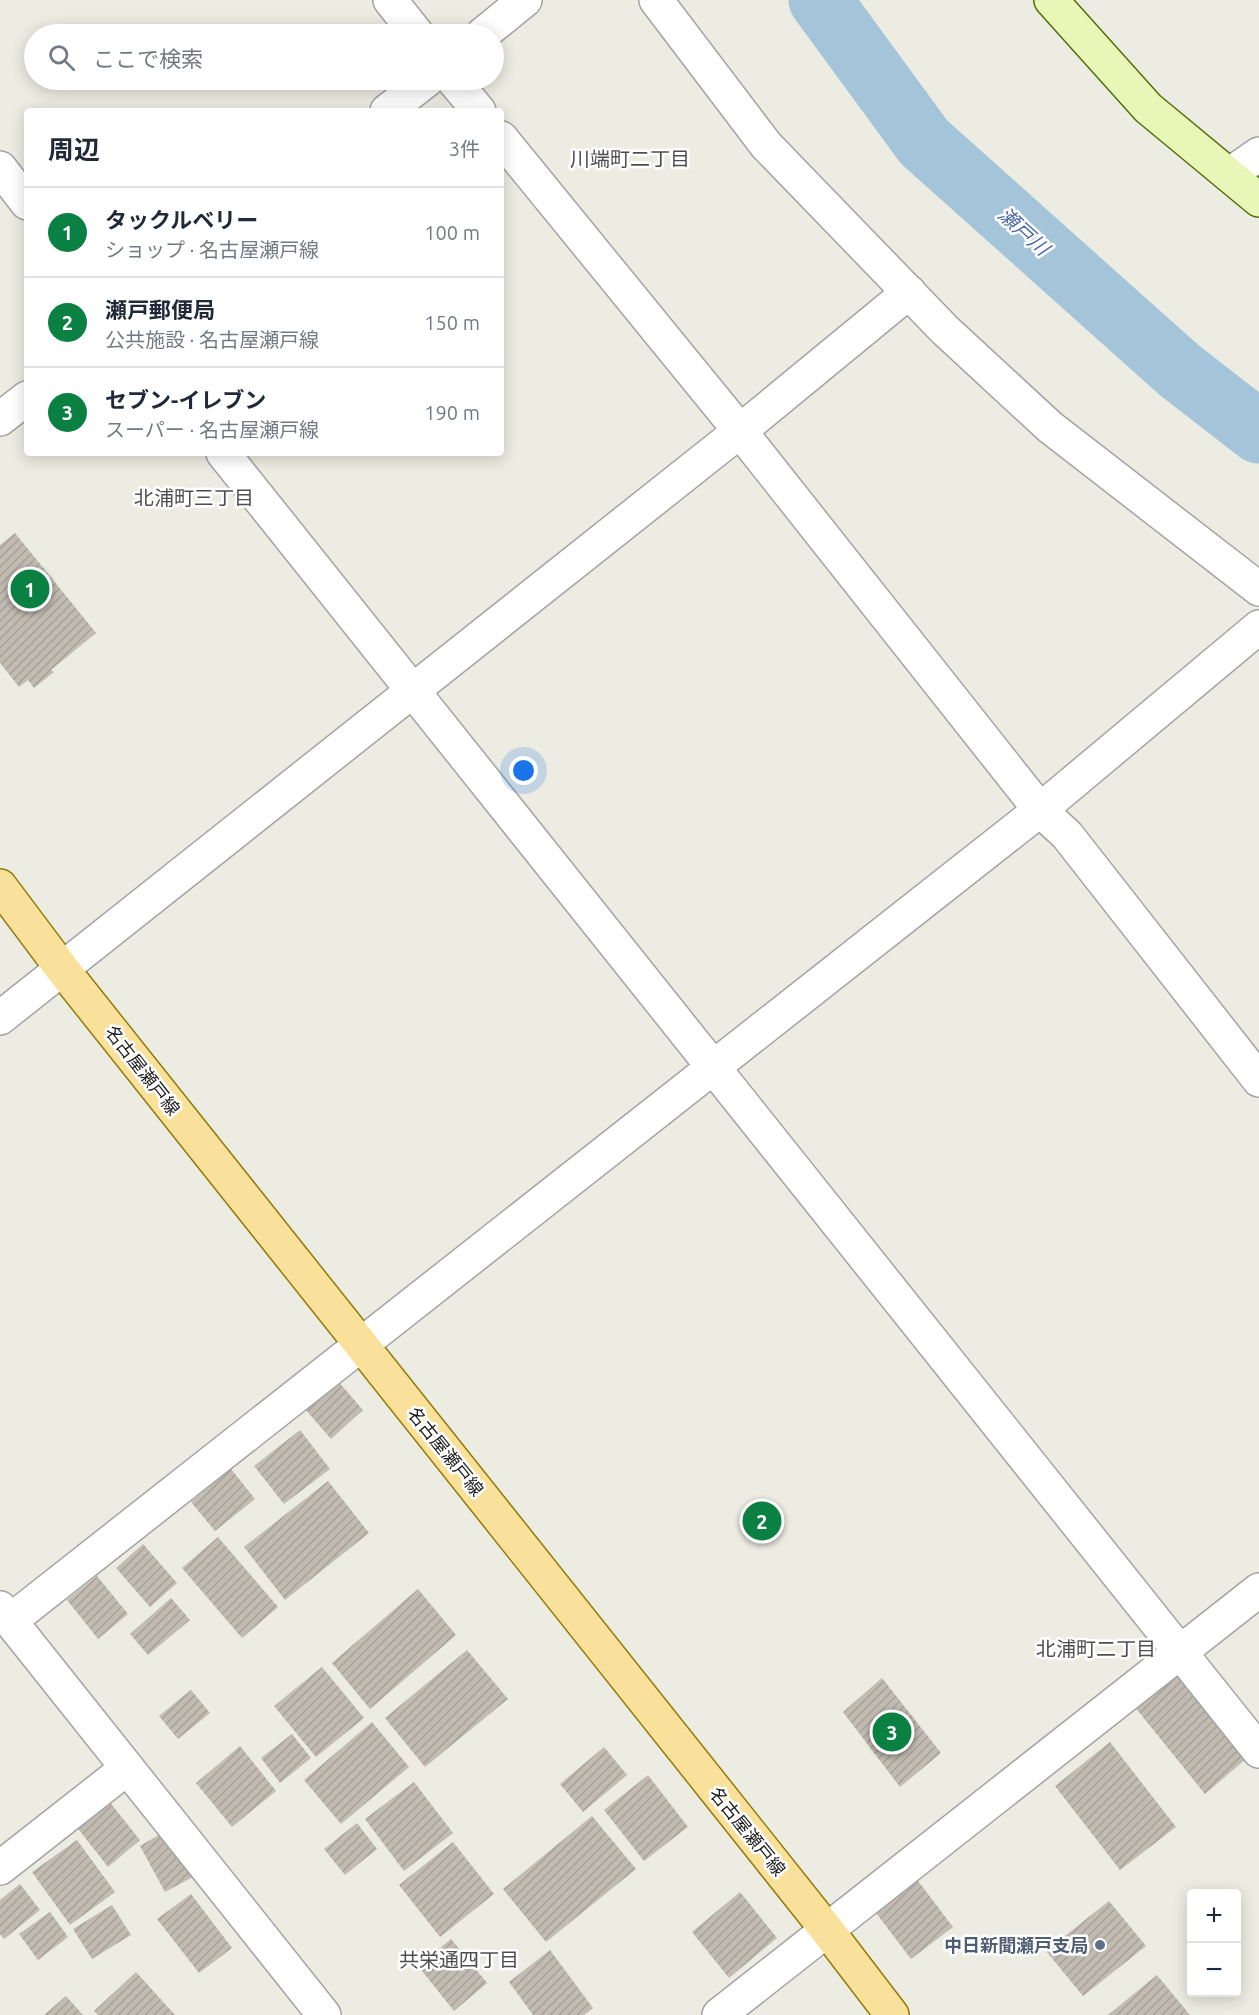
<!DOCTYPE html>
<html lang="ja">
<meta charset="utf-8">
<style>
:root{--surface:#fff;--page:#f6f6f7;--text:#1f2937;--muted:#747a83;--line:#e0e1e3;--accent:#0b8043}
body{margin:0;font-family:Ubuntu,"Noto Sans JP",sans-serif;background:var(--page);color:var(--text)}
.controls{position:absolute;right:18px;bottom:18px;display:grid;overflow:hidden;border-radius:6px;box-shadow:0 3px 15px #0003}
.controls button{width:54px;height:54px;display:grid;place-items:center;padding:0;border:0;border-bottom:2px solid var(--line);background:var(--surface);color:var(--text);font:30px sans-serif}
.you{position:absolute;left:524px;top:771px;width:21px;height:21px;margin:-15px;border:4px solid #fff;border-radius:50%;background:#1a73e8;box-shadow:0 0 0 9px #1a73e833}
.badge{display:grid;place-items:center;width:39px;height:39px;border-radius:50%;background:var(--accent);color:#fff;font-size:20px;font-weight:700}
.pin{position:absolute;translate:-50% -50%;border:3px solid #fff;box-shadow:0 2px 6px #0006}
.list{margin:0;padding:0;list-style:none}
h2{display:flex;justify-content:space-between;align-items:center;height:78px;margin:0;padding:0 24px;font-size:26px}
h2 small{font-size:20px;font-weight:400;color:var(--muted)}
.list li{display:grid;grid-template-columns:39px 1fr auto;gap:18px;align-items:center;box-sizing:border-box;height:90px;padding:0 24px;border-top:2px solid var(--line)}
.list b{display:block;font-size:22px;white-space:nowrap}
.list p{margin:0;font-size:20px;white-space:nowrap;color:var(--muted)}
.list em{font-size:20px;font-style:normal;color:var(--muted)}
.icon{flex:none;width:33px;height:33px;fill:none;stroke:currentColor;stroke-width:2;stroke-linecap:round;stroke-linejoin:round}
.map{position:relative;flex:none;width:1259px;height:2015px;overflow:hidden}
.search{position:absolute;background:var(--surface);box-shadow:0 3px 15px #0003;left:24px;top:24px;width:480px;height:66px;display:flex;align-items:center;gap:15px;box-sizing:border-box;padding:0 21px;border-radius:33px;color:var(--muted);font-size:22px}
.panel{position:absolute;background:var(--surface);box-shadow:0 3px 15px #0003;left:24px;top:108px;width:480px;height:348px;border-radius:6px}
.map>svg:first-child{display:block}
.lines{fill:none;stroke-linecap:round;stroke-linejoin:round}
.river{stroke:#a4c4da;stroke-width:63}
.building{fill:url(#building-hatch)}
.street-casing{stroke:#a3a3a3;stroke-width:36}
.secondary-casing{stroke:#526f08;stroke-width:36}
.primary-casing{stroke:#907b05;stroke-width:36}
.street{stroke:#fff;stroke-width:33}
.secondary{stroke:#e8f7b7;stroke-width:33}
.primary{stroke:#f9e19c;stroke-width:33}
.service-dot{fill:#5c6f8a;stroke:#fff;stroke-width:2}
.labels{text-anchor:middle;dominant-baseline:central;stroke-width:5;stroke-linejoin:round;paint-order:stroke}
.street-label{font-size:18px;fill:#1c1c1c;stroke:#fff}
.service-label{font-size:18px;font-weight:bold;fill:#4e5e75;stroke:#fff;text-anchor:end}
.neighbourhood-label{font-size:20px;fill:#4f4f4f;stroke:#fff}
.water-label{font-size:20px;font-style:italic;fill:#4c6aa8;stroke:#fff}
</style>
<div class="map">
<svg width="1259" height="2015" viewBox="0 0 1259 2015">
<defs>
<pattern id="building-hatch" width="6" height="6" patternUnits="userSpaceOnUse" patternTransform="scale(1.5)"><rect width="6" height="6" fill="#c2bbb2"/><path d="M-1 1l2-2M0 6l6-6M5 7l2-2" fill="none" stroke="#a6a098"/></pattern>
</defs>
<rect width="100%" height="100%" fill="#edece2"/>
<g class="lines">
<path class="river" d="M 820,0 L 924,142 L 1179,370 L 1259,432"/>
</g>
<g class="building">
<path d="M 15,533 L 96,633 L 51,670 L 54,672 L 34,688 L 28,680 L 19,687 L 0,663 L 0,545 Z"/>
<path d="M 337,1380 L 363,1410 L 331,1439 L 305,1409 Z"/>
<path d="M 300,1430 L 330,1469 L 284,1504 L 254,1466 Z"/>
<path d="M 231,1469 L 255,1499 L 215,1531 L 191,1502 Z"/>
<path d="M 328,1481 L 369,1533 L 285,1600 L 244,1547 Z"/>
<path d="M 218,1537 L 278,1607 L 242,1638 L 182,1568 Z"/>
<path d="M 143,1544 L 177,1583 L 150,1607 L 116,1568 Z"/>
<path d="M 97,1576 L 128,1614 L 98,1639 L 67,1600 Z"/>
<path d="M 418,1589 L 456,1635 L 370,1709 L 332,1663 Z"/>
<path d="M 171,1598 L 190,1620 L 148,1655 L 130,1634 Z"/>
<path d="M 467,1650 L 508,1699 L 425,1767 L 385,1718 Z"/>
<path d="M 1173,1666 L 1247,1758 L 1205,1794 L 1130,1701 Z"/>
<path d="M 322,1667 L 364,1718 L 316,1757 L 274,1706 Z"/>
<path d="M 882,1678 L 941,1753 L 900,1787 L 843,1712 Z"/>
<path d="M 191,1690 L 210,1713 L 178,1739 L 159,1716 Z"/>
<path d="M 372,1722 L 409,1767 L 341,1824 L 304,1780 Z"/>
<path d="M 292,1734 L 311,1758 L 280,1783 L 261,1758 Z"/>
<path d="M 1110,1742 L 1176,1827 L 1120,1870 L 1055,1786 Z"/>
<path d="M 240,1746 L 276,1791 L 232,1827 L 196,1783 Z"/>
<path d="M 604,1747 L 627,1775 L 583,1812 L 560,1784 Z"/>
<path d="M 648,1775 L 688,1827 L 644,1861 L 604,1810 Z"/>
<path d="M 414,1782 L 453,1833 L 404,1871 L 365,1819 Z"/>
<path d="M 104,1795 L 140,1840 L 108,1867 L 72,1821 Z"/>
<path d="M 592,1816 L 636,1869 L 546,1942 L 503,1889 Z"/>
<path d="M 357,1823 L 377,1849 L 345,1875 L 324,1849 Z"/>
<path d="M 167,1830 L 193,1877 L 165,1892 L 140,1846 Z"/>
<path d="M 77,1840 L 115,1892 L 70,1925 L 32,1872 Z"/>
<path d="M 453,1842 L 494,1894 L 440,1937 L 399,1885 Z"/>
<path d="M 915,1877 L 953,1927 L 911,1959 L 873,1909 Z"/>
<path d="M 20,1884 L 40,1910 L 4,1939 L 0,1934 L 0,1900 Z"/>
<path d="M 740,1892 L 777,1938 L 729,1978 L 692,1932 Z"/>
<path d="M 191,1894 L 232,1948 L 199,1973 L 157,1919 Z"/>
<path d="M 1109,1901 L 1146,1946 L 1083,1996 L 1046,1951 Z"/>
<path d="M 112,1905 L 131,1935 L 92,1959 L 73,1929 Z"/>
<path d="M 50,1912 L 68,1937 L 38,1960 L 19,1934 Z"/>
<path d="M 451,1939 L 487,1983 L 454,2011 L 418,1966 Z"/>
<path d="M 550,1950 L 593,2008 L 584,2015 L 533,2015 L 509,1982 Z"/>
<path d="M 136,1972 L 175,2015 L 98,2015 L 94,2011 Z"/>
<path d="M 1157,1975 L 1190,2015 L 1108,2015 Z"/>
<path d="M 66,1996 L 83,2015 L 44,2015 Z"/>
</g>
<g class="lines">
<defs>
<g id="street">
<path d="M 390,0 L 417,34"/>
<path d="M 656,0 L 766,145 L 945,330 L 1050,427 L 1259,589"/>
<path d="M 483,34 L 525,0"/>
<path d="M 453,80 L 479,111"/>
<path d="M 387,111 L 427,80"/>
<path d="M 501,138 L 740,431 L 1040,810 L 1067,835 L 1259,1080"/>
<path d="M 0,168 L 27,203"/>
<path d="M 1229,175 L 1259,154"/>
<path d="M 0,419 L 27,398"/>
<path d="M 223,453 L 1259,1751"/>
<path d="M 0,1018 L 740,431 L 909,292"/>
<path d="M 0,1608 L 324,2015"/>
<path d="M 10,1621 L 1040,810 L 1259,627"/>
<path d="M 0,1868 L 126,1769"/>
<path d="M 719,2015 L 1259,1590"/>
</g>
<path id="secondary" d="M 1051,0 L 1148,108 L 1259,200"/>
<path id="primary" d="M 0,886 L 63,970 L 827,1930 L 892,2015"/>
</defs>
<use href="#street" class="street-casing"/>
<use href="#secondary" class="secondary-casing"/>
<use href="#primary" class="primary-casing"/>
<use href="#street" class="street"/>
<use href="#secondary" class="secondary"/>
<use href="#primary" class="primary"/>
</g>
<circle class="service-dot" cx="1100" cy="1945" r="6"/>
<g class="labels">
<g class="street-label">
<text transform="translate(143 1070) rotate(52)">名古屋瀬戸線</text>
<text transform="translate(446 1451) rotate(51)">名古屋瀬戸線</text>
<text transform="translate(748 1831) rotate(51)">名古屋瀬戸線</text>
</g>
<g class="service-label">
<text x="1088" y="1945">中日新聞瀬戸支局</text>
</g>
<g class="neighbourhood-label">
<text x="630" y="158">川端町二丁目</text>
<text x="194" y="497">北浦町三丁目</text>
<text x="1096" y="1648">北浦町二丁目</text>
<text x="459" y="1959">共栄通四丁目</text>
</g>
<g class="water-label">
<text transform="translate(1024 231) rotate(42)">瀬戸川</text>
</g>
</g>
</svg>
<div class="controls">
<button>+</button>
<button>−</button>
</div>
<div class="you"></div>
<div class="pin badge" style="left:30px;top:589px">1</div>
<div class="pin badge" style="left:762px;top:1521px">2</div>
<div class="pin badge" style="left:892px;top:1732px">3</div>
<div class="search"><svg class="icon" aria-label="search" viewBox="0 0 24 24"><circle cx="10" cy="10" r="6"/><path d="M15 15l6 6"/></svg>ここで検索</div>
<section class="panel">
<h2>周辺<small>3件</small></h2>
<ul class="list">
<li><span class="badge">1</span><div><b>タックルベリー</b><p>ショップ · 名古屋瀬戸線</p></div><em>100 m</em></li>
<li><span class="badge">2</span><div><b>瀬戸郵便局</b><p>公共施設 · 名古屋瀬戸線</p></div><em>150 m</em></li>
<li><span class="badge">3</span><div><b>セブン-イレブン</b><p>スーパー · 名古屋瀬戸線</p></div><em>190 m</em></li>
</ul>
</section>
</div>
